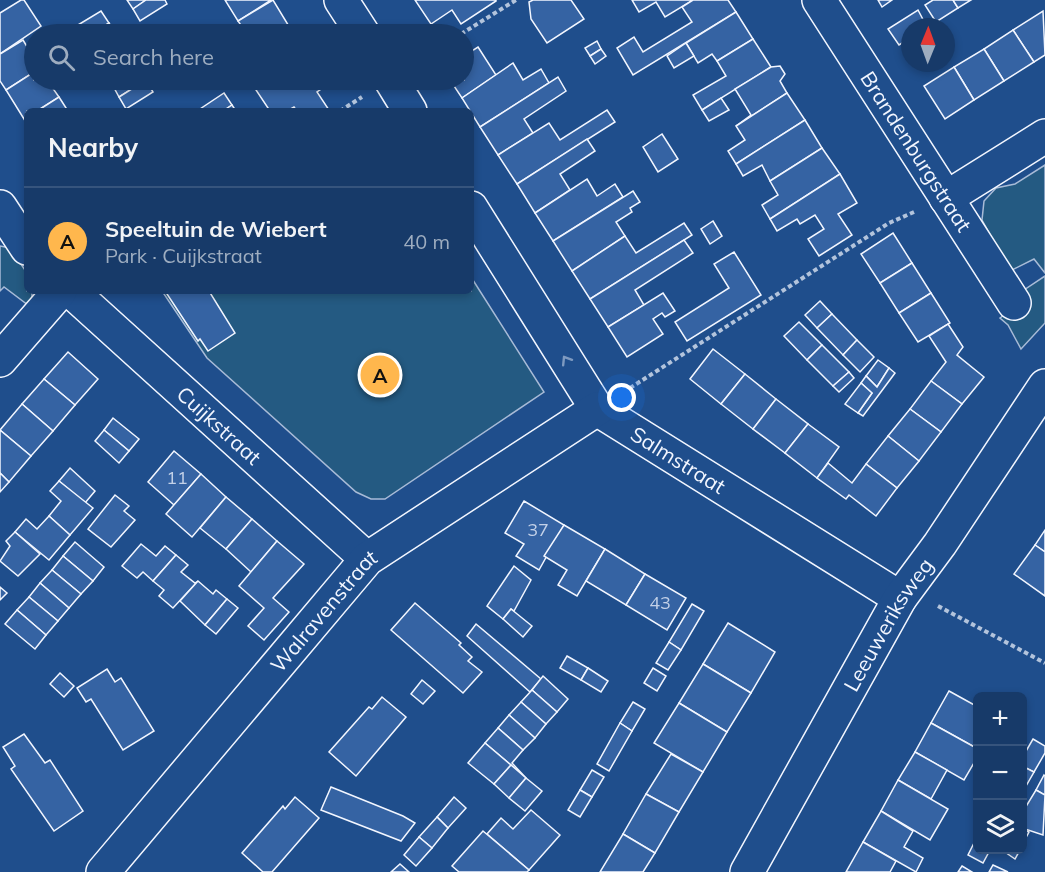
<!DOCTYPE html>
<meta charset="utf-8">
<style>
:root{--surface:#173a69;--page:#20416f;--text:#f1f3f6;--muted:#9eadc0;--line:#36547d;--accent:#ffb74d}
body{margin:0;font-family:Mulish,sans-serif;background:var(--page);color:var(--text)}
.controls{position:absolute;right:18px;bottom:18px;display:grid;overflow:hidden;border-radius:9px;box-shadow:0 3px 9px #0003}
.controls button{width:54px;height:54px;display:grid;place-items:center;padding:0;border:0;border-bottom:2px solid var(--line);background:var(--surface);color:var(--text);font:30px sans-serif}
.compass{position:absolute;left:901px;top:18px;width:54px;height:54px;border-radius:50%;background:var(--surface);box-shadow:0 3px 9px #0003;rotate:1deg}
.you{position:absolute;left:622px;top:398px;width:21px;height:21px;margin:-15px;border:4px solid #fff;border-radius:50%;background:#1a73e8;box-shadow:0 0 0 9px #1a73e833}
.badge{display:grid;place-items:center;width:39px;height:39px;border-radius:50%;background:var(--accent);color:#111;font-size:20px;font-weight:700}
.pin{position:absolute;translate:-50% -50%;border:3px solid #fff;box-shadow:0 2px 6px #0006}
.list{margin:0;padding:0;list-style:none}
h2{display:flex;justify-content:space-between;align-items:center;height:78px;margin:0;padding:0 24px;font-size:26px}
h2 small{font-size:20px;font-weight:400;color:var(--muted)}
.list li{display:grid;grid-template-columns:39px 1fr auto;gap:18px;align-items:center;box-sizing:border-box;height:108px;padding:0 24px;border-top:2px solid var(--line)}
.list b{display:block;font-size:22px;white-space:nowrap}
.list p{margin:0;font-size:20px;white-space:nowrap;color:var(--muted)}
.list em{font-size:20px;font-style:normal;color:var(--muted)}
.icon{flex:none;width:33px;height:33px;fill:none;stroke:currentColor;stroke-width:2;stroke-linecap:round;stroke-linejoin:round}
.map{position:relative;flex:none;width:1045px;height:872px;overflow:hidden}
.search{position:absolute;background:var(--surface);box-shadow:0 3px 9px #0003;left:24px;top:24px;width:450px;height:66px;display:flex;align-items:center;gap:15px;box-sizing:border-box;padding:0 21px;border-radius:33px;color:var(--muted);font-size:22px}
.panel{position:absolute;background:var(--surface);box-shadow:0 3px 9px #0003;left:24px;top:108px;width:450px;height:186px;border-radius:9px}
.map>svg:first-child{display:block}
.green{fill:#245a82;stroke:#a8bbd7;stroke-width:1.5}
.building{fill:#3563a3;stroke:#f2f6ff;stroke-width:1.5}
.lines{fill:none;stroke-linecap:round;stroke-linejoin:round}
.minor-casing{stroke:#f2f6ff;stroke-width:36}
.path{stroke:#b3c4dc;stroke-width:4;stroke-dasharray:4.5 3;stroke-linecap:butt}
.minor{stroke:#1f4e8c;stroke-width:33}
.oneway{stroke:#7e9ac0}
.labels{text-anchor:middle;dominant-baseline:central;stroke-width:4.5;stroke-linejoin:round;paint-order:stroke}
.number-label{font-size:18px;fill:#c3d1e8}
.street-label{font-size:21px;fill:#f2f6ff;stroke:#1f4e8c}
</style>
<div class="map">
<svg width="1045" height="872" viewBox="0 0 1045 872">
<rect width="100%" height="100%" fill="#1f4e8c"/>
<g class="green">
<path d="M 1045,165 L 1045,273 L 1034,259 L 1010,271 L 982,220 L 984,201 L 996,188 L 1015,184 Z"/>
<path d="M 0,246 L 10,248 L 27,273 L 27,291 L 32,291 L 32,301 L 28,305 L 4,287 L 0,291 Z"/>
<path d="M 1045,276 L 1045,323 L 1021,349 L 1008,325 L 1000,318 L 1028,298 L 1024,290 Z"/>
<path d="M 471,277 L 544,392 L 385,499 L 371,499 L 356,492 L 207,358 L 162,291 L 471,291 Z"/>
</g>
<g class="building">
<path d="M 21,0 L 24,0 L 41,26 L 0,54 L 0,13 Z"/>
<path d="M 127,0 L 146,0 L 133,9 Z"/>
<path d="M 146,0 L 165,0 L 167,4 L 140,21 L 133,9 Z"/>
<path d="M 225,0 L 271,0 L 238,21 Z"/>
<path d="M 273,0 L 290,28 L 280,34 L 247,34 L 238,21 Z"/>
<path d="M 415,0 L 496,0 L 496,1 L 461,24 L 452,10 L 431,24 Z"/>
<path d="M 533,0 L 571,0 L 584,19 L 547,43 L 531,19 L 529,2 Z"/>
<path d="M 632,0 L 693,0 L 665,17 L 656,2 L 639,12 Z"/>
<path d="M 693,0 L 728,0 L 736,12 L 633,75 L 617,48 L 634,37 L 643,52 L 692,22 L 682,7 Z"/>
<path d="M 878,0 L 892,0 L 882,7 Z"/>
<path d="M 933,0 L 953,0 L 958,8 L 936,22 L 925,5 Z"/>
<path d="M 953,0 L 971,0 L 958,8 Z"/>
<path d="M 918,10 L 927,27 L 910,27 L 910,38 L 899,45 L 888,29 Z"/>
<path d="M 101,11 L 109,23 L 92,34 L 71,34 L 68,31 Z"/>
<path d="M 1043,11 L 1045,55 L 1034,62 L 1013,30 Z"/>
<path d="M 736,12 L 753,39 L 717,61 L 712,54 L 698,63 L 686,43 Z"/>
<path d="M 109,23 L 116,34 L 92,34 Z"/>
<path d="M 290,28 L 295,34 L 280,34 Z"/>
<path d="M 1013,30 L 1034,62 L 1004,81 L 984,49 Z"/>
<path d="M 753,39 L 771,67 L 702,110 L 693,95 L 726,76 L 717,61 Z"/>
<path d="M 23,40 L 32,55 L 34,54 L 34,72 L 6,90 L 0,81 L 0,54 Z"/>
<path d="M 597,41 L 601,49 L 590,56 L 585,48 Z"/>
<path d="M 686,43 L 694,56 L 674,68 L 667,56 Z"/>
<path d="M 478,47 L 496,75 L 462,98 L 450,80 L 464,80 L 464,56 Z"/>
<path d="M 601,49 L 606,56 L 595,64 L 590,56 Z"/>
<path d="M 984,49 L 1004,81 L 974,100 L 954,67 Z"/>
<path d="M 513,63 L 523,80 L 541,69 L 549,83 L 480,127 L 462,98 Z"/>
<path d="M 780,66 L 785,74 L 780,81 L 787,93 L 736,126 L 751,115 L 735,89 L 771,67 Z"/>
<path d="M 954,67 L 974,100 L 945,119 L 924,86 Z"/>
<path d="M 34,72 L 34,80 L 47,80 L 59,97 L 37,111 L 27,111 L 24,119 L 6,90 Z"/>
<path d="M 558,77 L 566,91 L 524,119 L 533,133 L 498,155 L 480,127 Z"/>
<path d="M 119,80 L 146,80 L 119,97 L 112,84 Z"/>
<path d="M 146,80 L 153,92 L 126,109 L 119,97 Z"/>
<path d="M 272,80 L 323,80 L 327,85 L 317,92 L 329,110 L 297,111 L 294,107 L 287,111 L 270,111 L 256,90 Z"/>
<path d="M 224,93 L 232,105 L 223,111 L 197,111 Z"/>
<path d="M 787,93 L 805,120 L 736,164 L 728,151 L 745,140 L 736,126 Z"/>
<path d="M 59,97 L 68,111 L 37,111 Z"/>
<path d="M 721,98 L 729,110 L 709,121 L 702,110 Z"/>
<path d="M 232,105 L 236,111 L 223,111 Z"/>
<path d="M 607,110 L 615,122 L 517,184 L 498,155 L 549,123 L 560,140 Z"/>
<path d="M 805,120 L 822,148 L 770,181 L 762,165 L 743,176 L 736,164 Z"/>
<path d="M 662,134 L 678,159 L 658,172 L 643,147 Z"/>
<path d="M 587,139 L 595,151 L 560,174 L 570,190 L 535,213 L 517,184 Z"/>
<path d="M 822,148 L 840,174 L 770,219 L 762,205 L 778,195 L 770,181 Z"/>
<path d="M 840,174 L 857,203 L 838,214 L 852,235 L 819,256 L 808,239 L 824,229 L 815,215 L 800,224 L 797,219 L 777,231 L 770,219 Z"/>
<path d="M 587,179 L 597,196 L 615,184 L 623,197 L 553,241 L 535,213 Z"/>
<path d="M 633,191 L 640,202 L 630,208 L 632,212 L 616,222 L 625,236 L 572,271 L 553,241 Z"/>
<path d="M 713,221 L 722,236 L 710,244 L 701,229 Z"/>
<path d="M 684,223 L 692,235 L 590,299 L 572,271 L 625,236 L 636,253 Z"/>
<path d="M 893,233 L 912,263 L 880,283 L 861,254 Z"/>
<path d="M 684,240 L 693,253 L 635,290 L 644,305 L 608,327 L 590,299 Z"/>
<path d="M 734,252 L 761,295 L 687,341 L 675,322 L 729,288 L 714,264 Z"/>
<path d="M 912,263 L 931,293 L 899,313 L 880,283 Z"/>
<path d="M 165,291 L 209,291 L 235,333 L 208,351 L 200,339 L 198,341 Z"/>
<path d="M 663,293 L 675,311 L 665,317 L 662,313 L 653,319 L 663,334 L 627,357 L 608,327 Z"/>
<path d="M 931,293 L 950,323 L 918,342 L 899,313 Z"/>
<path d="M 820,301 L 832,314 L 817,328 L 805,315 Z"/>
<path d="M 832,314 L 857,340 L 843,355 L 817,328 Z"/>
<path d="M 799,322 L 822,345 L 807,360 L 784,336 Z"/>
<path d="M 948,324 L 963,347 L 957,355 L 984,377 L 962,404 L 931,381 L 946,362 L 929,336 Z"/>
<path d="M 857,340 L 874,357 L 860,372 L 843,355 Z"/>
<path d="M 822,345 L 849,372 L 833,386 L 807,360 Z"/>
<path d="M 713,349 L 745,374 L 721,404 L 690,379 Z"/>
<path d="M 68,352 L 98,379 L 75,405 L 44,379 Z"/>
<path d="M 878,360 L 889,368 L 877,387 L 866,376 Z"/>
<path d="M 889,368 L 895,373 L 863,416 L 858,413 L 872,393 L 861,383 L 866,376 L 877,387 Z"/>
<path d="M 849,372 L 854,378 L 839,392 L 833,386 Z"/>
<path d="M 745,374 L 776,399 L 753,429 L 721,404 Z"/>
<path d="M 44,379 L 75,405 L 53,431 L 22,404 Z"/>
<path d="M 931,381 L 962,404 L 941,432 L 910,409 Z"/>
<path d="M 861,383 L 872,393 L 858,413 L 845,404 Z"/>
<path d="M 776,399 L 808,424 L 785,453 L 753,429 Z"/>
<path d="M 22,404 L 53,431 L 31,456 L 0,430 Z"/>
<path d="M 910,409 L 941,432 L 919,461 L 888,436 Z"/>
<path d="M 113,418 L 139,439 L 129,451 L 104,430 Z"/>
<path d="M 808,424 L 839,447 L 817,478 L 785,453 Z"/>
<path d="M 0,430 L 31,456 L 9,482 L 0,473 Z"/>
<path d="M 104,430 L 129,451 L 119,463 L 95,441 Z"/>
<path d="M 888,436 L 919,461 L 897,488 L 866,464 Z"/>
<path d="M 174,451 L 201,474 L 174,505 L 148,482 Z"/>
<path d="M 828,463 L 852,483 L 866,464 L 897,488 L 876,516 L 849,495 L 846,499 L 817,478 Z"/>
<path d="M 70,468 L 95,491 L 85,503 L 59,481 Z"/>
<path d="M 0,473 L 9,482 L 0,492 Z"/>
<path d="M 201,474 L 226,497 L 192,537 L 166,514 Z"/>
<path d="M 59,481 L 93,508 L 70,535 L 49,516 L 61,501 L 50,491 Z"/>
<path d="M 115,495 L 129,506 L 124,511 L 135,520 L 111,547 L 88,529 Z"/>
<path d="M 226,497 L 252,519 L 226,549 L 200,528 Z"/>
<path d="M 524,501 L 564,525 L 539,570 L 516,556 L 524,544 L 505,533 Z"/>
<path d="M 49,516 L 70,535 L 49,560 L 15,532 L 26,519 L 37,529 Z"/>
<path d="M 252,519 L 277,541 L 251,572 L 226,549 Z"/>
<path d="M 564,525 L 605,549 L 577,596 L 558,585 L 567,570 L 544,556 Z"/>
<path d="M 1045,530 L 1045,552 L 1035,545 Z"/>
<path d="M 15,532 L 40,554 L 18,576 L 0,561 L 10,546 L 6,541 Z"/>
<path d="M 277,541 L 304,564 L 273,598 L 289,612 L 264,640 L 248,626 L 264,608 L 239,586 Z"/>
<path d="M 75,542 L 104,567 L 93,581 L 63,556 Z"/>
<path d="M 141,544 L 156,556 L 165,546 L 176,555 L 153,581 L 143,572 L 137,578 L 122,566 Z"/>
<path d="M 1035,545 L 1045,552 L 1045,596 L 1014,574 Z"/>
<path d="M 605,549 L 645,574 L 626,605 L 586,581 Z"/>
<path d="M 176,555 L 188,565 L 181,572 L 195,583 L 198,581 L 173,608 L 159,596 L 164,590 L 153,581 Z"/>
<path d="M 63,556 L 93,581 L 81,594 L 52,570 Z"/>
<path d="M 514,566 L 531,580 L 514,611 L 511,609 L 503,619 L 487,606 Z"/>
<path d="M 52,570 L 81,594 L 69,608 L 40,583 Z"/>
<path d="M 645,574 L 686,598 L 667,630 L 626,605 Z"/>
<path d="M 198,581 L 213,594 L 216,590 L 227,599 L 205,625 L 180,601 Z"/>
<path d="M 40,583 L 69,608 L 58,621 L 29,597 Z"/>
<path d="M 0,587 L 7,593 L 0,600 Z"/>
<path d="M 29,597 L 58,621 L 46,635 L 17,610 Z"/>
<path d="M 227,599 L 238,608 L 216,634 L 205,625 Z"/>
<path d="M 415,603 L 461,643 L 459,645 L 472,657 L 468,661 L 482,672 L 463,693 L 391,630 Z"/>
<path d="M 692,604 L 704,611 L 681,650 L 669,642 Z"/>
<path d="M 511,609 L 532,626 L 523,637 L 503,619 Z"/>
<path d="M 17,610 L 46,635 L 35,649 L 5,624 Z"/>
<path d="M 728,623 L 775,652 L 751,693 L 703,664 Z"/>
<path d="M 476,624 L 541,679 L 530,692 L 467,636 Z"/>
<path d="M 669,642 L 681,650 L 668,670 L 656,663 Z"/>
<path d="M 567,656 L 588,668 L 581,680 L 560,668 Z"/>
<path d="M 703,664 L 751,693 L 727,732 L 679,703 Z"/>
<path d="M 588,668 L 608,681 L 601,692 L 581,680 Z"/>
<path d="M 653,668 L 666,676 L 657,691 L 644,683 Z"/>
<path d="M 107,669 L 115,682 L 121,678 L 154,731 L 123,750 L 91,699 L 86,702 L 77,688 Z"/>
<path d="M 60,673 L 74,686 L 64,697 L 50,684 Z"/>
<path d="M 543,676 L 568,699 L 557,712 L 532,690 Z"/>
<path d="M 422,680 L 435,691 L 423,704 L 411,694 Z"/>
<path d="M 532,690 L 557,712 L 546,724 L 521,702 Z"/>
<path d="M 949,691 L 978,707 L 978,749 L 931,723 Z"/>
<path d="M 382,697 L 406,717 L 356,776 L 329,752 L 369,707 L 372,709 Z"/>
<path d="M 521,702 L 546,724 L 535,738 L 509,715 Z"/>
<path d="M 633,702 L 645,709 L 632,731 L 620,723 Z"/>
<path d="M 679,703 L 727,732 L 703,772 L 654,743 Z"/>
<path d="M 509,715 L 535,738 L 523,750 L 498,728 Z"/>
<path d="M 620,723 L 632,731 L 609,771 L 597,764 Z"/>
<path d="M 931,723 L 978,749 L 978,756 L 964,780 L 915,752 Z"/>
<path d="M 498,728 L 523,750 L 512,763 L 526,778 L 485,743 Z"/>
<path d="M 24,734 L 45,763 L 50,760 L 83,811 L 54,831 L 11,769 L 15,766 L 3,747 Z"/>
<path d="M 1033,739 L 1045,746 L 1045,753 L 1034,772 L 1022,766 L 1022,758 Z"/>
<path d="M 485,743 L 511,765 L 494,784 L 468,763 Z"/>
<path d="M 915,752 L 947,770 L 931,799 L 898,780 Z"/>
<path d="M 671,754 L 703,772 L 679,812 L 646,794 Z"/>
<path d="M 511,765 L 526,778 L 509,798 L 494,784 Z"/>
<path d="M 1022,766 L 1034,772 L 1022,793 Z"/>
<path d="M 592,770 L 604,777 L 592,797 L 580,790 Z"/>
<path d="M 1044,775 L 1045,776 L 1045,795 L 1036,790 Z"/>
<path d="M 526,778 L 542,791 L 525,811 L 509,798 Z"/>
<path d="M 898,780 L 948,809 L 930,840 L 881,811 Z"/>
<path d="M 331,787 L 403,816 L 415,823 L 401,841 L 321,810 Z"/>
<path d="M 580,790 L 592,797 L 580,817 L 568,810 Z"/>
<path d="M 1036,790 L 1045,795 L 1043,835 L 1022,828 L 1022,813 Z"/>
<path d="M 646,794 L 679,812 L 655,853 L 623,834 Z"/>
<path d="M 295,797 L 319,818 L 272,872 L 263,872 L 242,853 L 283,806 L 285,809 Z"/>
<path d="M 454,797 L 466,808 L 448,828 L 437,817 Z"/>
<path d="M 531,810 L 560,835 L 529,870 L 487,834 L 501,818 L 513,829 Z"/>
<path d="M 881,811 L 913,831 L 904,847 L 923,858 L 916,872 L 863,842 Z"/>
<path d="M 437,817 L 448,828 L 432,848 L 419,837 Z"/>
<path d="M 1022,828 L 1029,832 L 1022,845 Z"/>
<path d="M 483,831 L 529,870 L 527,872 L 459,872 L 452,866 Z"/>
<path d="M 623,834 L 655,853 L 643,872 L 600,872 Z"/>
<path d="M 978,835 L 978,850 L 990,850 L 983,863 L 968,855 Z"/>
<path d="M 419,837 L 432,848 L 416,866 L 404,855 Z"/>
<path d="M 863,842 L 896,861 L 890,872 L 846,872 Z"/>
<path d="M 1002,850 L 1020,850 L 1015,859 Z"/>
<path d="M 400,864 L 409,872 L 391,872 Z"/>
<path d="M 993,865 L 1008,872 L 989,872 Z"/>
<path d="M 962,866 L 972,872 L 958,872 Z"/>
</g>
<g class="lines">
<defs>
<g id="minor">
<path d="M 341,0 L 363,34"/>
<path id="s1" d="M 819,0 L 1014,303"/>
<path d="M 391,80 L 410,111"/>
<path d="M 946,198 L 1045,136"/>
<path d="M 0,207 L 27,248"/>
<path id="s2" d="M 471,208 L 597,409 L 900,598"/>
<path id="s3" d="M 71,291 L 367,559"/>
<path d="M 0,360 L 60,291"/>
<path id="s4" d="M 103,872 L 367,559 L 597,409"/>
<path id="s5" d="M 747,872 L 900,598 L 940,544 L 1045,386"/>
</g>
</defs>
<use href="#minor" class="minor-casing"/>
<g class="path">
<path d="M 461,34 L 516,0"/>
<path d="M 340,111 L 362,97"/>
<path d="M 630,388 L 889,223 L 914,212"/>
<path d="M 938,606 L 1045,663"/>
</g>
<use href="#minor" class="minor"/>
</g>
<defs><path id="oneway-chevron" d="M-2-3.5L2.5 0L-2 3.5" fill="none" stroke-width="1.6" stroke-linecap="round" stroke-linejoin="round" transform="scale(1.5)"/></defs>
<use class="oneway" href="#oneway-chevron" transform="translate(566 360) rotate(-122)"/>
<g class="labels">
<g class="number-label">
<text x="177" y="477">11</text>
<text x="538" y="529">37</text>
<text x="660" y="602">43</text>
</g>
<g class="street-label">
<text stroke="none"><textPath href="#s1" startOffset="180">Brandenburgstraat</textPath></text>
<text stroke="none"><textPath href="#s3" startOffset="200">Cuijkstraat</textPath></text>
<text stroke="none"><textPath href="#s2" startOffset="333">Salmstraat</textPath></text>
<text stroke="none"><textPath href="#s4" startOffset="342">Walravenstraat</textPath></text>
<text stroke="none"><textPath href="#s5" startOffset="285">Leeuweriksweg</textPath></text>
</g>
</g>
</svg>
<div class="controls">
<button>+</button>
<button>−</button>
<button><svg class="icon" aria-label="layers" viewBox="0 0 24 24"><path d="M12 4l9 5-9 5-9-5zM3 14l9 5 9-5"/></svg></button>
</div>
<svg class="compass" viewBox="-18 -18 36 36"><path d="M0-13l5 13h-10z" fill="#e53935"/><path d="M0 13l5-13h-10z" fill="#9eadc0"/></svg>
<div class="you"></div>
<div class="pin badge" style="left:380px;top:375px">A</div>
<div class="search"><svg class="icon" aria-label="search" viewBox="0 0 24 24"><circle cx="10" cy="10" r="6"/><path d="M15 15l6 6"/></svg>Search here</div>
<section class="panel">
<h2>Nearby<small></small></h2>
<ul class="list">
<li><span class="badge">A</span><div><b>Speeltuin de Wiebert</b><p>Park · Cuijkstraat</p></div><em>40 m</em></li>
</ul>
</section>
</div>
